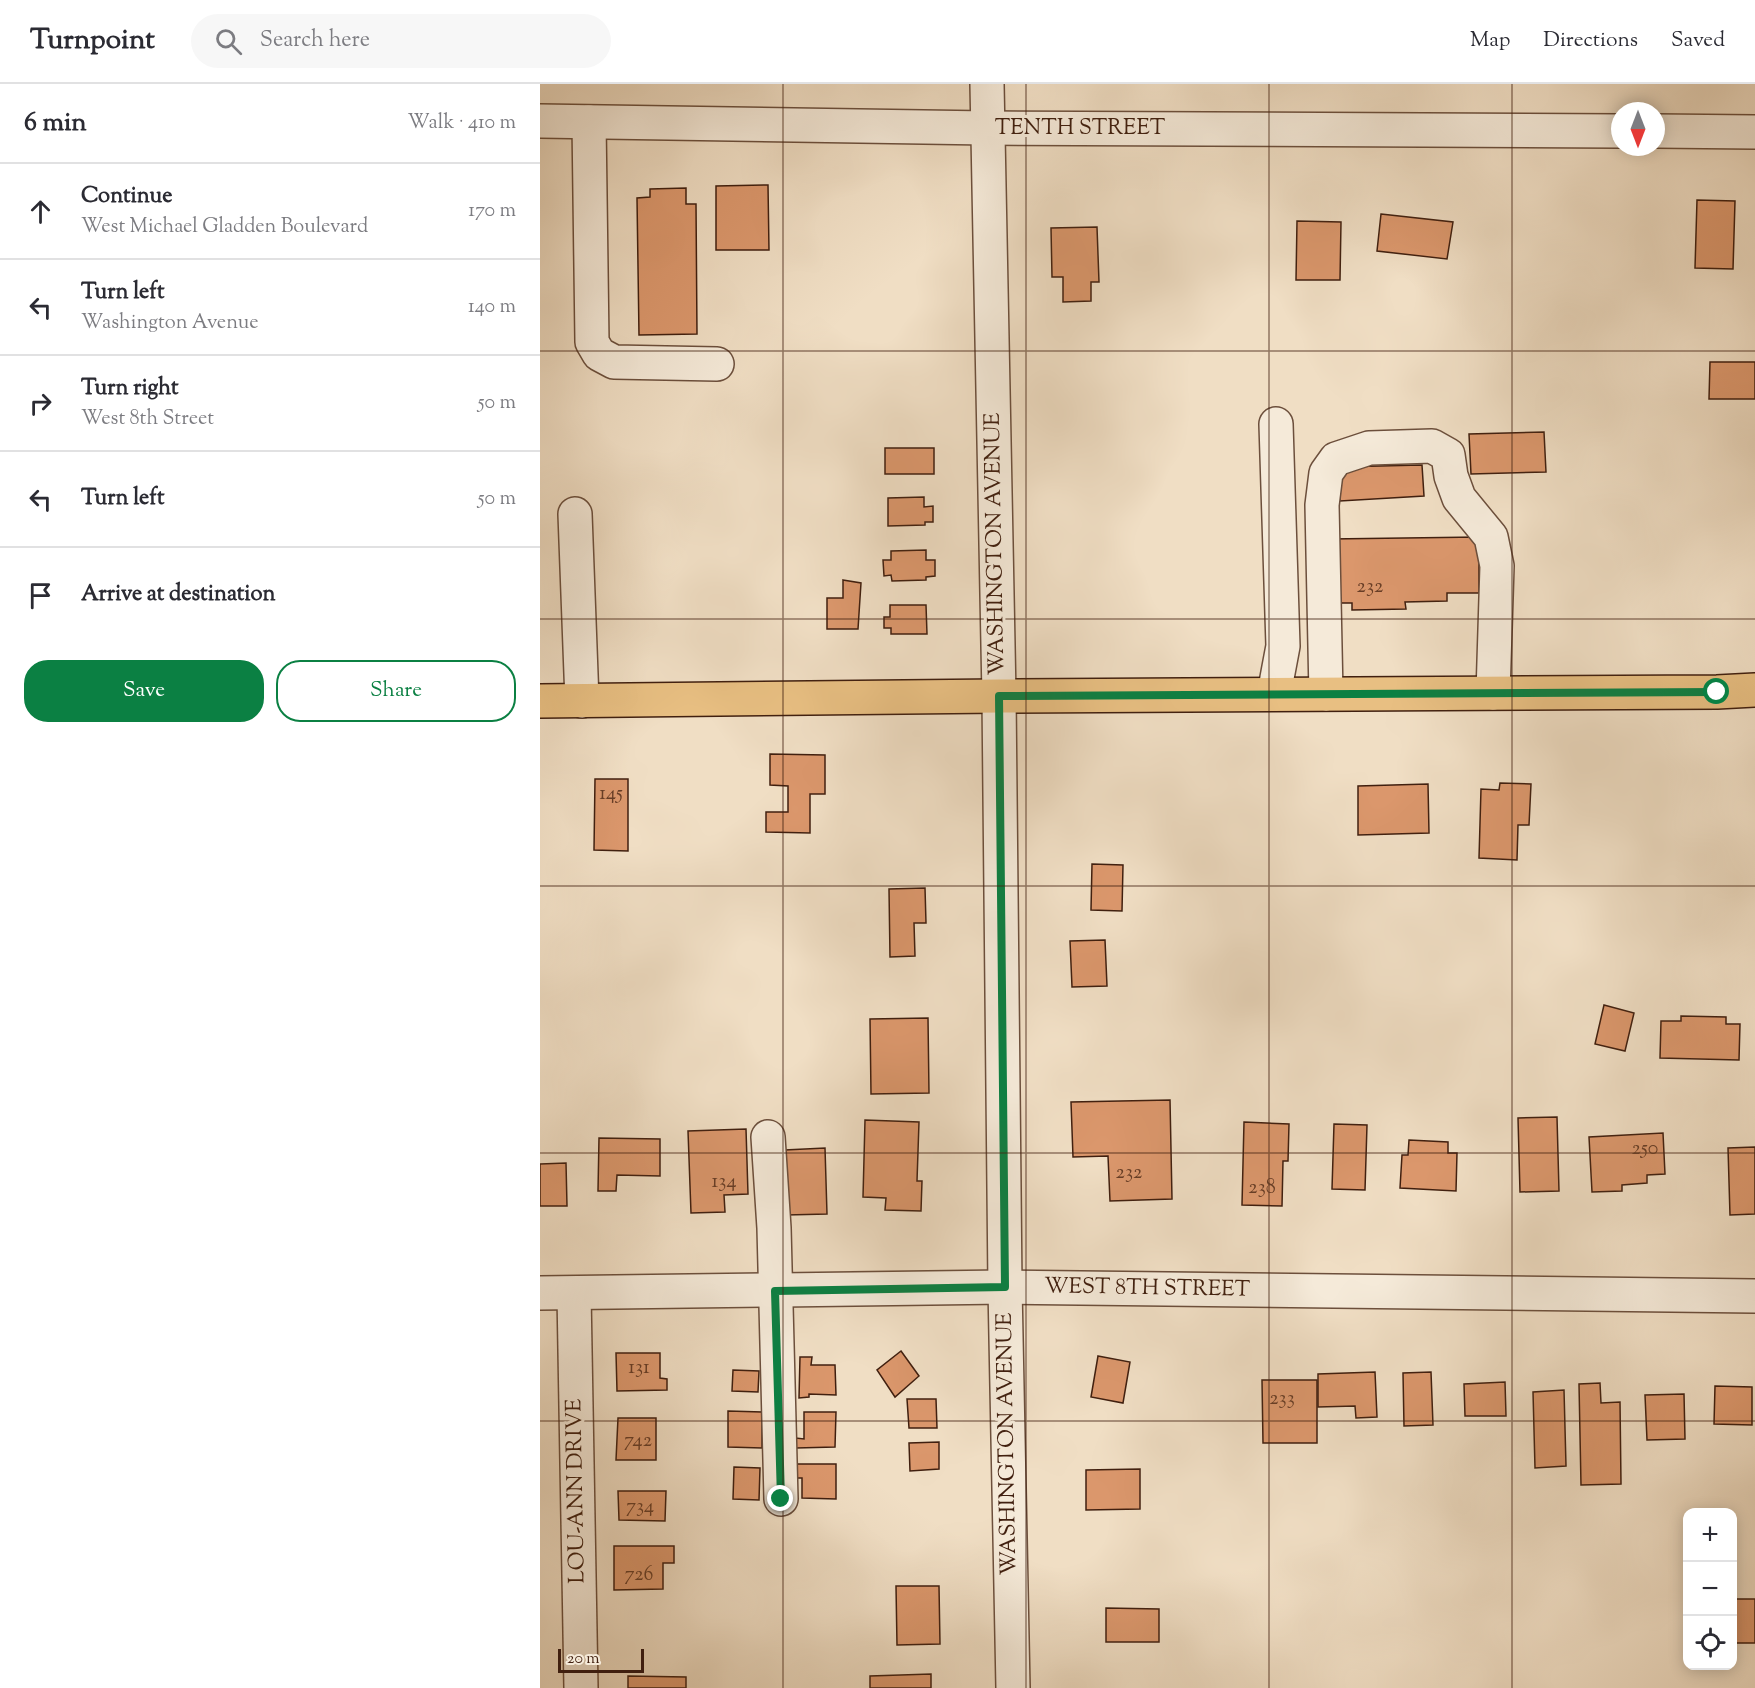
<!DOCTYPE html>
<meta charset="utf-8">
<style>
:root{--surface:#fff;--page:#f7f7f7;--text:#2b2b33;--muted:#7c7c81;--line:#e1e1e2;--accent:#0b8043}
body{margin:0;font-family:"Sorts Mill Goudy",serif;background:var(--page);color:var(--text)}
.controls{position:absolute;right:18px;bottom:18px;display:grid;overflow:hidden;border-radius:12px;box-shadow:0 3px 15px #0003}
.controls button{width:54px;height:54px;display:grid;place-items:center;padding:0;border:0;border-bottom:2px solid var(--line);background:var(--surface);color:var(--text);font:30px sans-serif}
.compass{position:absolute;left:1071px;top:18px;width:54px;height:54px;border-radius:50%;background:var(--surface);box-shadow:0 3px 15px #0003;rotate:180deg}
.scale{position:absolute;left:18px;bottom:15px;width:86px;box-sizing:border-box;padding-left:6px;border:3px solid #401f0f;border-top:0;font-size:16px;line-height:21px;white-space:nowrap;color:#401f0f;-webkit-text-stroke:4px #f5ead9;paint-order:stroke}
.stop{position:absolute;width:18px;height:18px;margin:-14px;border:4px solid #0b8043;border-radius:50%;background:#fff}
.stop.end{background:#0b8043;border-color:#fff;box-shadow:0 2px 6px #0008}
.list{margin:0;padding:0;list-style:none}
h2{display:flex;justify-content:space-between;align-items:center;height:78px;margin:0;padding:0 24px;font-size:26px}
h2 small{font-size:20px;font-weight:400;color:var(--muted)}
.list li{display:grid;grid-template-columns:39px 1fr auto;gap:18px;align-items:center;box-sizing:border-box;height:96px;padding:0 24px;border-top:2px solid var(--line)}
.list b{display:block;font-size:22px;white-space:nowrap}
.list p{margin:0;font-size:20px;white-space:nowrap;color:var(--muted)}
.list em{font-size:20px;font-style:normal;color:var(--muted)}
.actions{display:flex;gap:12px;padding:18px 24px}
.actions a{flex:1;padding:14px 0;border:2px solid var(--accent);border-radius:24px;text-align:center;font-size:21px;color:var(--accent)}
.actions .main{background:var(--accent);color:#fff}
.icon{flex:none;width:33px;height:33px;fill:none;stroke:currentColor;stroke-width:2;stroke-linecap:round;stroke-linejoin:round}
.map{position:relative;flex:none;width:1215px;height:1604px;overflow:hidden}
header{display:flex;align-items:center;gap:36px;box-sizing:border-box;height:84px;padding:0 30px;background:var(--surface);border-bottom:2px solid var(--line)}
header strong{font-size:28px}
nav{display:flex;gap:33px;margin-inline-start:auto;font-size:21px}
.search{width:420px;height:54px;background:var(--page);display:flex;align-items:center;gap:15px;box-sizing:border-box;padding:0 21px;border-radius:33px;color:var(--muted);font-size:22px}
main{display:flex}
aside{flex:1;background:var(--surface)}
.map>svg:first-child{display:block}
.building{fill:#db976c;stroke:#401f0f;stroke-width:1.5}
.lines{fill:none;stroke-linecap:round;stroke-linejoin:round}
.minor-casing{stroke:#6c4f3c;stroke-width:36}
.major-casing{stroke:#401f0f;stroke-width:36}
.minor{stroke:#f5ead9;stroke-width:33}
.major{stroke:#e8bf82;stroke-width:33}
.route{stroke:#0b8043;stroke-width:8}
.grid{fill:none;stroke:#401f0f;stroke-width:1.5;stroke-opacity:0.55}
.labels{text-anchor:middle;dominant-baseline:central;stroke-width:6;stroke-linejoin:round;paint-order:stroke}
.number-label{font-size:20px;fill:#673d26}
.street-label{font-size:22px;fill:#401f0f;stroke:#f5ead9}
</style>
<header>
<strong>Turnpoint</strong>
<div class="search"><svg class="icon" aria-label="search" viewBox="0 0 24 24"><circle cx="10" cy="10" r="6"/><path d="M15 15l6 6"/></svg>Search here</div>
<nav><a>Map</a><a>Directions</a><a>Saved</a></nav>
</header>
<main>
<aside>
<h2>6 min<small>Walk · 410 m</small></h2>
<ul class="list">
<li><svg class="icon" aria-label="ahead" viewBox="0 0 24 24"><path d="M12 20V5M6 11l6-6 6 6"/></svg><div><b>Continue</b><p>West Michael Gladden Boulevard</p></div><em>170 m</em></li>
<li><svg class="icon" aria-label="left" viewBox="0 0 24 24"><path d="M17 20v-9H6M10 6l-5 5 5 5"/></svg><div><b>Turn left</b><p>Washington Avenue</p></div><em>140 m</em></li>
<li><svg class="icon" aria-label="right" viewBox="0 0 24 24"><path d="M7 20v-9h11M14 6l5 5-5 5"/></svg><div><b>Turn right</b><p>West 8th Street</p></div><em>50 m</em></li>
<li><svg class="icon" aria-label="left" viewBox="0 0 24 24"><path d="M17 20v-9H6M10 6l-5 5 5 5"/></svg><div><b>Turn left</b></div><em>50 m</em></li>
<li><svg class="icon" aria-label="arrive" viewBox="0 0 24 24"><path d="M6 21V4h12l-3 4 3 4H6"/></svg><div><b>Arrive at destination</b></div></li>
</ul>
<div class="actions"><a class="main">Save</a><a>Share</a></div>
</aside>
<div class="map">
<svg width="1215" height="1604" viewBox="0 0 1215 1604">
<rect width="100%" height="100%" fill="#f0dec4"/>
<filter id="stains"><feTurbulence type="fractalNoise" baseFrequency=".00333" numOctaves="4"/><feColorMatrix values="0 0 0 0 .2 0 0 0 0 .09 0 0 0 0 .02 0 0 0 .5 -.17"/></filter>
<radialGradient id="worn" r=".72"><stop offset=".6" stop-color="#630" stop-opacity="0"/><stop offset="1" stop-color="#630" stop-opacity=".3"/></radialGradient>
<g class="building">
<path d="M 228,101 L 229,166 L 176,166 L 176,102 Z"/>
<path d="M 146,104 L 146,120 L 156,120 L 157,250 L 99,251 L 97,114 L 110,113 L 110,105 Z"/>
<path d="M 1157,116 L 1195,117 L 1193,185 L 1155,184 Z"/>
<path d="M 841,130 L 913,138 L 907,175 L 837,167 Z"/>
<path d="M 757,137 L 801,138 L 800,196 L 756,196 Z"/>
<path d="M 557,143 L 559,198 L 551,198 L 551,217 L 523,218 L 523,193 L 512,193 L 511,144 Z"/>
<path d="M 1170,278 L 1215,278 L 1215,315 L 1169,315 Z"/>
<path d="M 1004,348 L 1006,388 L 931,390 L 929,350 Z"/>
<rect x="345" y="364" width="49" height="26"/>
<path d="M 882,381 L 884,412 L 800,417 L 797,383 Z"/>
<path d="M 384,413 L 384,423 L 393,422 L 393,438 L 385,438 L 385,441 L 348,442 L 348,414 Z"/>
<path d="M 939,453 L 939,509 L 907,509 L 907,517 L 865,518 L 866,525 L 812,526 L 812,519 L 791,519 L 790,455 Z"/>
<path d="M 386,466 L 386,476 L 395,476 L 395,492 L 386,493 L 386,496 L 352,497 L 351,491 L 344,492 L 343,476 L 351,476 L 351,467 Z"/>
<path d="M 303,496 L 321,499 L 318,545 L 287,545 L 287,514 L 303,514 Z"/>
<path d="M 350,521 L 386,521 L 387,550 L 351,550 L 351,544 L 344,544 L 344,533 L 350,533 Z"/>
<path d="M 230,670 L 285,671 L 285,710 L 270,710 L 270,749 L 226,748 L 226,728 L 248,728 L 248,702 L 230,701 Z"/>
<path d="M 55,695 L 88,695 L 88,767 L 54,766 Z"/>
<path d="M 960,699 L 991,700 L 989,741 L 978,741 L 977,776 L 939,774 L 941,705 L 959,706 Z"/>
<path d="M 888,700 L 889,749 L 818,751 L 818,702 Z"/>
<path d="M 552,780 L 583,781 L 582,827 L 551,826 Z"/>
<path d="M 385,804 L 386,839 L 374,839 L 375,872 L 350,873 L 349,805 Z"/>
<path d="M 565,856 L 567,902 L 532,903 L 530,857 Z"/>
<path d="M 1064,921 L 1094,929 L 1085,967 L 1055,960 Z"/>
<path d="M 1141,932 L 1186,933 L 1186,940 L 1200,940 L 1199,976 L 1120,974 L 1121,937 L 1141,937 Z"/>
<path d="M 388,934 L 389,1009 L 331,1010 L 330,935 Z"/>
<path d="M 630,1016 L 632,1115 L 570,1117 L 568,1072 L 533,1073 L 531,1018 Z"/>
<path d="M 1017,1033 L 1019,1107 L 980,1108 L 978,1034 Z"/>
<path d="M 325,1036 L 379,1038 L 377,1097 L 382,1097 L 381,1127 L 345,1126 L 346,1114 L 323,1113 Z"/>
<path d="M 704,1038 L 749,1040 L 748,1077 L 743,1077 L 742,1122 L 702,1121 Z"/>
<path d="M 794,1040 L 827,1041 L 825,1106 L 792,1105 Z"/>
<path d="M 206,1045 L 208,1110 L 184,1111 L 185,1128 L 151,1129 L 148,1047 Z"/>
<path d="M 1123,1049 L 1125,1090 L 1107,1091 L 1107,1099 L 1082,1101 L 1082,1107 L 1052,1108 L 1049,1053 Z"/>
<path d="M 59,1054 L 120,1055 L 120,1092 L 77,1091 L 76,1107 L 58,1107 Z"/>
<path d="M 869,1056 L 908,1058 L 908,1069 L 917,1069 L 916,1107 L 860,1104 L 862,1071 L 868,1071 Z"/>
<path d="M 1215,1063 L 1215,1130 L 1190,1131 L 1188,1064 Z"/>
<path d="M 285,1064 L 287,1130 L 246,1131 L 245,1066 Z"/>
<path d="M 26,1079 L 27,1122 L 0,1122 L 0,1080 Z"/>
<path d="M 361,1267 L 379,1292 L 355,1313 L 337,1286 Z"/>
<path d="M 76,1269 L 120,1269 L 120,1294 L 127,1295 L 127,1306 L 77,1307 Z"/>
<path d="M 558,1272 L 590,1278 L 583,1319 L 551,1313 Z"/>
<path d="M 260,1273 L 272,1273 L 271,1281 L 295,1281 L 296,1311 L 269,1310 L 269,1313 L 259,1314 Z"/>
<path d="M 193,1286 L 219,1287 L 218,1308 L 192,1307 Z"/>
<path d="M 835,1288 L 837,1333 L 816,1334 L 815,1322 L 778,1323 L 778,1290 Z"/>
<path d="M 891,1288 L 893,1341 L 864,1342 L 863,1289 Z"/>
<path d="M 722,1296 L 777,1296 L 777,1359 L 723,1359 Z"/>
<path d="M 965,1298 L 966,1332 L 925,1332 L 924,1300 Z"/>
<path d="M 1060,1299 L 1061,1319 L 1080,1318 L 1081,1400 L 1041,1401 L 1039,1300 Z"/>
<path d="M 1175,1302 L 1212,1303 L 1212,1341 L 1174,1340 Z"/>
<path d="M 1024,1306 L 1026,1382 L 995,1384 L 993,1308 Z"/>
<path d="M 1144,1310 L 1145,1355 L 1107,1356 L 1105,1311 Z"/>
<path d="M 367,1315 L 396,1315 L 397,1344 L 369,1344 Z"/>
<path d="M 188,1327 L 222,1328 L 222,1364 L 188,1363 Z"/>
<path d="M 264,1328 L 296,1328 L 295,1363 L 256,1364 L 256,1354 L 264,1355 Z"/>
<path d="M 78,1334 L 116,1334 L 116,1376 L 76,1376 Z"/>
<path d="M 399,1358 L 399,1385 L 370,1387 L 369,1359 Z"/>
<path d="M 257,1380 L 296,1380 L 296,1415 L 262,1414 L 262,1394 L 257,1394 Z"/>
<path d="M 194,1383 L 220,1384 L 219,1416 L 193,1415 Z"/>
<path d="M 600,1385 L 600,1425 L 546,1426 L 546,1386 Z"/>
<path d="M 78,1407 L 126,1407 L 125,1437 L 79,1436 Z"/>
<path d="M 74,1462 L 134,1462 L 134,1479 L 123,1479 L 123,1505 L 74,1506 Z"/>
<path d="M 356,1502 L 399,1502 L 400,1560 L 357,1561 Z"/>
<rect x="1192" y="1515" width="23" height="44"/>
<path d="M 566,1524 L 619,1525 L 619,1558 L 566,1558 Z"/>
<path d="M 391,1590 L 391,1604 L 330,1604 L 330,1592 Z"/>
<path d="M 88,1592 L 146,1593 L 146,1604 L 88,1604 Z"/>
</g>
<g class="lines">
<defs>
<g id="minor">
<path d="M 447,0 L 459,612 L 465,1203 L 473,1604"/>
<path d="M 0,37 L 448,44 L 1080,47"/>
<path d="M 49,38 L 52,258 L 59,270 L 74,278 L 177,280"/>
<path d="M 1116,47 L 1215,48"/>
<path d="M 35,430 L 42,617"/>
<path d="M 734,610 L 743,562 L 736,340"/>
<path d="M 786,610 L 782,421 L 786,389 L 796,375 L 829,364 L 892,362 L 908,371 L 911,392 L 919,414 L 951,453 L 957,482 L 953,609"/>
<path d="M 228,1053 L 234,1144 L 241,1415"/>
<path d="M 0,1209 L 465,1203 L 1215,1212"/>
<path d="M 34,1210 L 41,1604"/>
</g>
<path id="major" d="M 0,617 L 459,612 L 1177,608 L 1215,606"/>
</defs>
<use href="#minor" class="minor-casing"/>
<use href="#major" class="major-casing"/>
<use href="#minor" class="minor"/>
<use href="#major" class="major"/>
</g>
<g class="lines">
<path class="route" d="M 241,1415 L 235,1207 L 465,1203 L 459,612 L 1177,608"/>
</g>
<path class="grid" d="M 243,0 L 243,1604M 486,0 L 486,1604M 729,0 L 729,1604M 972,0 L 972,1604M 0,267 L 1215,267M 0,535 L 1215,535M 0,802 L 1215,802M 0,1069 L 1215,1069M 0,1337 L 1215,1337"/>
<g class="labels">
<g class="number-label">
<text x="830" y="503">232</text>
<text x="71" y="710">145</text>
<text x="1105" y="1065">250</text>
<text x="589" y="1089">232</text>
<text x="184" y="1098">134</text>
<text x="722" y="1104">238</text>
<text x="99" y="1284">131</text>
<text x="742" y="1315">233</text>
<text x="98" y="1357">742</text>
<text x="100" y="1423">734</text>
<text x="99" y="1491">726</text>
</g>
<g class="street-label">
<text x="540" y="45">TENTH STREET</text>
<text transform="translate(456 460) rotate(-91)">WASHINGTON AVENUE</text>
<text transform="translate(607 1205) rotate(1)">WEST 8TH STREET</text>
<text transform="translate(468 1360) rotate(-91)">WASHINGTON AVENUE</text>
<text transform="translate(37 1407) rotate(-91)">LOU-ANN DRIVE</text>
</g>
</g>
<rect width="100%" height="100%" filter="url(#stains)"/>
<rect width="100%" height="100%" fill="url(#worn)"/>
</svg>
<div class="controls">
<button>+</button>
<button>−</button>
<button><svg class="icon" aria-label="locate" viewBox="0 0 24 24"><circle cx="12" cy="12" r="6"/><path d="M12 2v4M12 18v4M2 12h4M18 12h4"/></svg></button>
</div>
<svg class="compass" viewBox="-18 -18 36 36"><path d="M0-13l5 13h-10z" fill="#e53935"/><path d="M0 13l5-13h-10z" fill="#7c7c81"/></svg>
<div class="scale">20 m</div>
<div class="stop" style="left:1177px;top:608px"></div>
<div class="stop end" style="left:241px;top:1415px"></div>
</div>
</main>
